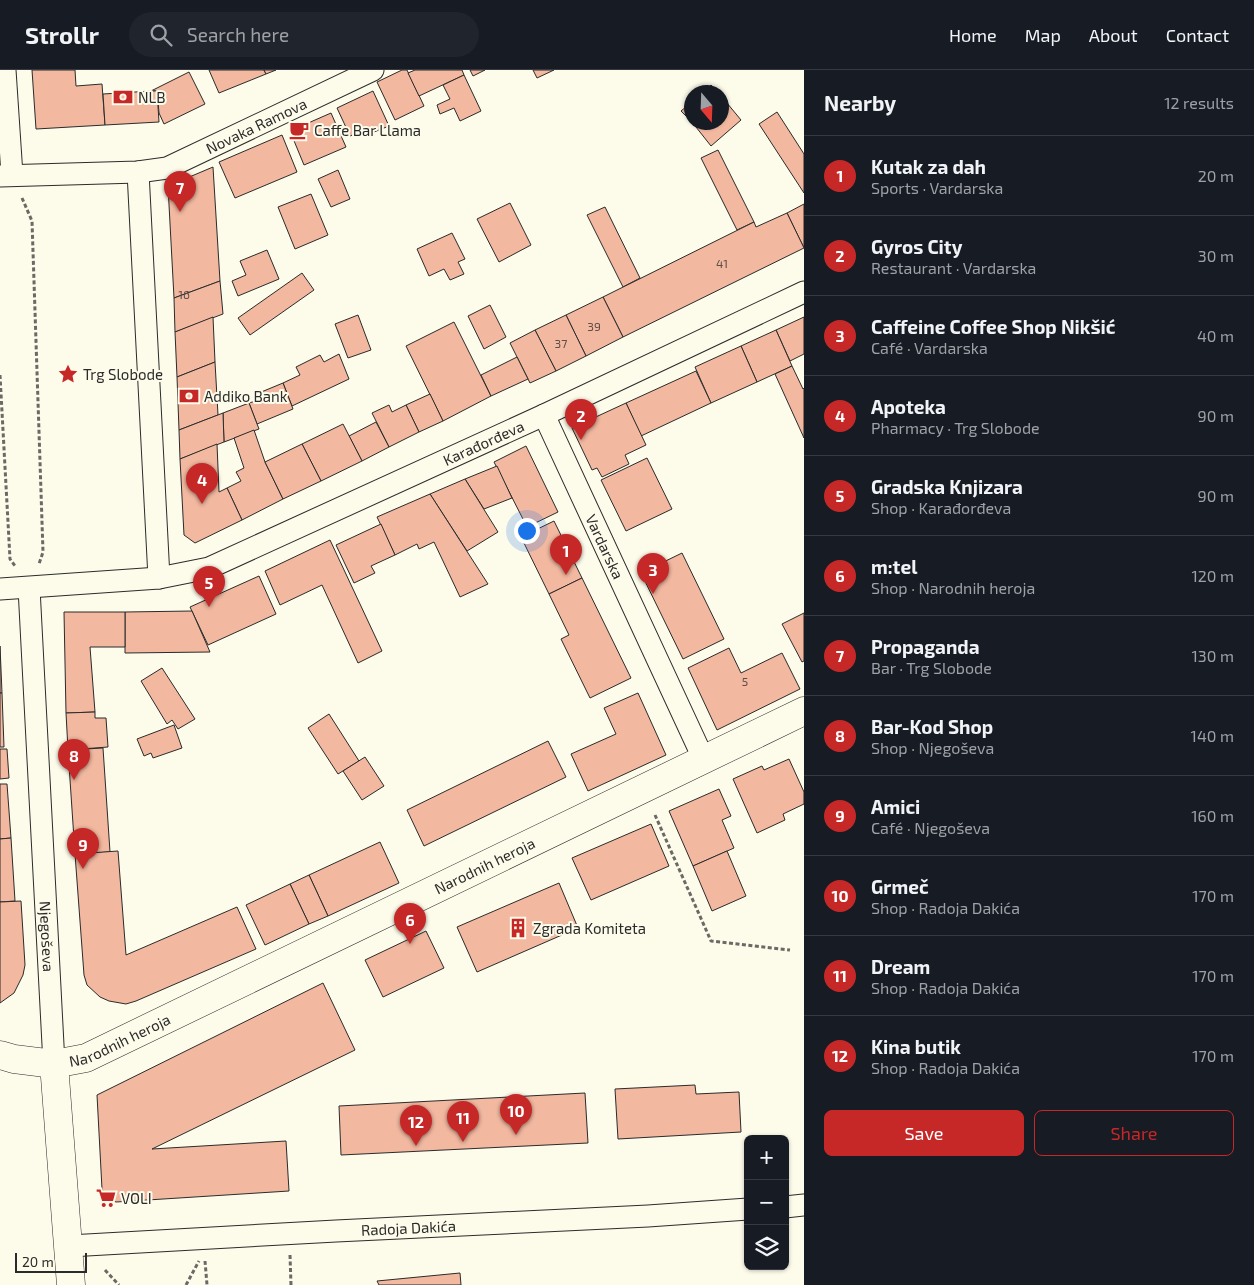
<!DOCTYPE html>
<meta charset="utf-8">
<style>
:root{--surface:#171b24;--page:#20242c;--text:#f1f3f6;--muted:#9ea1a6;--line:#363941;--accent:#c62828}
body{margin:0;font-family:"Exo 2",sans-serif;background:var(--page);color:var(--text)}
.controls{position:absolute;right:15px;bottom:15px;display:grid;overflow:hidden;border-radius:8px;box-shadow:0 1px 4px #0004}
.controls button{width:45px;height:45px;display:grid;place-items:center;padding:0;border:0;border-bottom:1px solid var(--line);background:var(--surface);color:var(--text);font:25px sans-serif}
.compass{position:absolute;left:684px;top:15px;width:45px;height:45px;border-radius:50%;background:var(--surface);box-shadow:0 1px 4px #0004;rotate:161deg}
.scale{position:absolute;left:15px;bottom:12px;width:72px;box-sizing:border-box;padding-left:5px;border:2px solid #2b2b2b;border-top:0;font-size:14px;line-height:18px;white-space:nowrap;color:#2b2b2b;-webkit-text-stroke:4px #fdfbea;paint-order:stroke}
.you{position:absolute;left:526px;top:460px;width:18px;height:18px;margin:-12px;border:4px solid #fff;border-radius:50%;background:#1a73e8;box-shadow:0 0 0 8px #1a73e833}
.badge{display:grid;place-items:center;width:32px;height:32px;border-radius:50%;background:var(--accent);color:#fff;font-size:16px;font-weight:700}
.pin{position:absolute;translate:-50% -41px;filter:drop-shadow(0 1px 2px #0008)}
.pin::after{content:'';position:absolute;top:26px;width:18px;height:15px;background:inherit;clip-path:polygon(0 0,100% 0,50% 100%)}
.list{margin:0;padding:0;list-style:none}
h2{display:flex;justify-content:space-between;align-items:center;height:65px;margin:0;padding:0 20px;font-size:21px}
h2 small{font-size:16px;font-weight:400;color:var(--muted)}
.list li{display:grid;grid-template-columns:32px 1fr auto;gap:15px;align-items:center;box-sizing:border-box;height:80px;padding:0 20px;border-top:1px solid var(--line)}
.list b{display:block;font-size:19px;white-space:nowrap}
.list p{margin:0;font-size:16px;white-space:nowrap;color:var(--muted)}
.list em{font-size:16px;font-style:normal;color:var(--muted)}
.actions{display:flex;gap:10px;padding:15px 20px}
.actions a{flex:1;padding:11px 0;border:1px solid var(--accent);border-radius:8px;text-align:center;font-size:18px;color:var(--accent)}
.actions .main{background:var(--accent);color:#fff}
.icon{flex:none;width:28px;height:28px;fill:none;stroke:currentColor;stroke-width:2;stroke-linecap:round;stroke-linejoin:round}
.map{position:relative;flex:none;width:804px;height:1215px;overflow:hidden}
header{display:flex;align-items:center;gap:30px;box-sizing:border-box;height:70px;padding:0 25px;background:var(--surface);border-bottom:1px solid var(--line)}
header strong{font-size:24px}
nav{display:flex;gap:28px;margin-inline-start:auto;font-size:18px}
.search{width:350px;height:45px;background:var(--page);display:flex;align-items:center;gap:12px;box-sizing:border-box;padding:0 18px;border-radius:28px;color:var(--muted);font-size:19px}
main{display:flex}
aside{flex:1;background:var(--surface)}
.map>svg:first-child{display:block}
.building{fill:#f2b8a0;stroke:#2b2b2b}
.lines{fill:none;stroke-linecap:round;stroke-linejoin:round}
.street-casing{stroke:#2b2b2b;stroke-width:23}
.secondary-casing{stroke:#2b2b2b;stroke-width:29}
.path{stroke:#6a6964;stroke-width:3;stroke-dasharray:4 2.5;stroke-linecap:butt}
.street{stroke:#fdfbea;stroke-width:21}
.secondary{stroke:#fdfbea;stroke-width:28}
.labels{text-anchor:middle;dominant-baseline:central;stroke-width:4;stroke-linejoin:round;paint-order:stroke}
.number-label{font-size:12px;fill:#5d4e48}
.poi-label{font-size:15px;fill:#2b2b2b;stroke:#fdfbea;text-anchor:start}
.street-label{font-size:15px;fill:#2b2b2b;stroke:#fdfbea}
</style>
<header>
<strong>Strollr</strong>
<div class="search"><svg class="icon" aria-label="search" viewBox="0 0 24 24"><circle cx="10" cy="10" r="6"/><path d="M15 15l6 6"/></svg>Search here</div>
<nav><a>Home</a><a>Map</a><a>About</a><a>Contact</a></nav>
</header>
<main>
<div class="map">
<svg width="804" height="1215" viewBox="0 0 804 1215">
<rect width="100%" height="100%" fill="#fdfbea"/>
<g class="building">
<path d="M 32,0 L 75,0 L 76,16 L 102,14 L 105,55 L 36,59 Z"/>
<path d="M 209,0 L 264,0 L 266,4 L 219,23 Z"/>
<path d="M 264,0 L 276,0 L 266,4 Z"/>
<path d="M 402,0 L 407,0 L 424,36 L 395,50 L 377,12 Z"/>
<path d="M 415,0 L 462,0 L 464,5 L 419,26 L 408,3 Z"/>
<path d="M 470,0 L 485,0 L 473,6 Z"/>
<path d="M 533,0 L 554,0 L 537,8 Z"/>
<path d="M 189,2 L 205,34 L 164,54 L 159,43 L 157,21 L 151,21 Z"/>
<path d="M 464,5 L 481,41 L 460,51 L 454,38 L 440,44 L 437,35 L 450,29 L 443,15 Z"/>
<path d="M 711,15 L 717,22 L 703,22 Z"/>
<path d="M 151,21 L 157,21 L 159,52 L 105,55 L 103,24 Z"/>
<path d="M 373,21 L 389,56 L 374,62 L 372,57 L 350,66 L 337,38 Z"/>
<path d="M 722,27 L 741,50 L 711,76 L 692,52 L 722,52 Z"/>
<path d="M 692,32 L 692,52 L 681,41 Z"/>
<path d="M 777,42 L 804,84 L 804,123 L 759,54 Z"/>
<path d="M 331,43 L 346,77 L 304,95 L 290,61 Z"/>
<path d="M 282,65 L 297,102 L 235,128 L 219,92 Z"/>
<path d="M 718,80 L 754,152 L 737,160 L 701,88 Z"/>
<path d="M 213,97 L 220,211 L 174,228 L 168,116 Z"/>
<path d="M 338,100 L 350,129 L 331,137 L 318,109 Z"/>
<path d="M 311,124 L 328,165 L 295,179 L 278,137 Z"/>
<path d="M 510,133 L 531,175 L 499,192 L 477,149 Z"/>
<path d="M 804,134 L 804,178 L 787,143 Z"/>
<path d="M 605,137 L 640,208 L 623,217 L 587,145 Z"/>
<path d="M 787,143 L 804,178 L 623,267 L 603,227 L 754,152 L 756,157 Z"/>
<path d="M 452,163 L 465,189 L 458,192 L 464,204 L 450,210 L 444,199 L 429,206 L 417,179 Z"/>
<path d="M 267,180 L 279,209 L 238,226 L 232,211 L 246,205 L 240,191 Z"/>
<path d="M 302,203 L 314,220 L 250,265 L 238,248 Z"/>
<path d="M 220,211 L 223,244 L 175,262 L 174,228 Z"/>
<path d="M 603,227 L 623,267 L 586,286 L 566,245 Z"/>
<path d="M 490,235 L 506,267 L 484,279 L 468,246 Z"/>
<path d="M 358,245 L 371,280 L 348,288 L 335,254 Z"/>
<path d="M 566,245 L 586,286 L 556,301 L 535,260 Z"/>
<path d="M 213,247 L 215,292 L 177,307 L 175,262 Z"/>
<path d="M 804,247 L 804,284 L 790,291 L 776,260 Z"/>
<path d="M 454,252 L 491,326 L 443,351 L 406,276 Z"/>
<path d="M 535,260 L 556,301 L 530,313 L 510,273 Z"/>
<path d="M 776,260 L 792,296 L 757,312 L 741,276 Z"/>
<path d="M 741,276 L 757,312 L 711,333 L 695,297 Z"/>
<path d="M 339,284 L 349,309 L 292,336 L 283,313 L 300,305 L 296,297 L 320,285 L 324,292 Z"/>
<path d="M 517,287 L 528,309 L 491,326 L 481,305 Z"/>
<path d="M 215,292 L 218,345 L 179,360 L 177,307 Z"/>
<path d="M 792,296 L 803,319 L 804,318 L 804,368 L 775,304 Z"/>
<path d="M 696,301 L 711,333 L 641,366 L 626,333 Z"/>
<path d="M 283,313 L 293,339 L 257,354 L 249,333 L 256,331 L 254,325 Z"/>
<path d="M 430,324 L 443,351 L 419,362 L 406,335 Z"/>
<path d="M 249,333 L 259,359 L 224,372 L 223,343 Z"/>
<path d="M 626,333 L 646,375 L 625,385 L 629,394 L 602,407 L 597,398 L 592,400 L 572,358 Z"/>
<path d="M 389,335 L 392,342 L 406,335 L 419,362 L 389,377 L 372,343 Z"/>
<path d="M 223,343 L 224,372 L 180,389 L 179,360 Z"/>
<path d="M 376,352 L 389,377 L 362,391 L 349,366 Z"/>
<path d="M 343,354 L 362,391 L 321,411 L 302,374 Z"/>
<path d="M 254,360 L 265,392 L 283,429 L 242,450 L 227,418 L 241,411 L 236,402 L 244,398 L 234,368 Z"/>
<path d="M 217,374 L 219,422 L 227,418 L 242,450 L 195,473 L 184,465 L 180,389 Z"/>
<path d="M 302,374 L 321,411 L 283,429 L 265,392 Z"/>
<path d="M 526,376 L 558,442 L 527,457 L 494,392 Z"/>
<path d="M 647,388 L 672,439 L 626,461 L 601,410 Z"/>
<path d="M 497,396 L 512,428 L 484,439 L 465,409 Z"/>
<path d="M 465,409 L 498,462 L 467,481 L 430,424 Z"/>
<path d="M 430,424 L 488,514 L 460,527 L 434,472 L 419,479 L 417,474 L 395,485 L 377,447 Z"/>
<path d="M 554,451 L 582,508 L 549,524 L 521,467 Z"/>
<path d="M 381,454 L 395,485 L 371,496 L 375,503 L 354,513 L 336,475 Z"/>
<path d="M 330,470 L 382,581 L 358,593 L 322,515 L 280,535 L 265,501 Z"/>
<path d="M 682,483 L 724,569 L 683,589 L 641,503 Z"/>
<path d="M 259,506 L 276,544 L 208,575 L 190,537 Z"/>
<path d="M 582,508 L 631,608 L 590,628 L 561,569 L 569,565 L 549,524 Z"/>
<path d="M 192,541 L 210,582 L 125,583 L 125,542 Z"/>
<path d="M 64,542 L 125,542 L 125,577 L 90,577 L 95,642 L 66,643 Z"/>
<path d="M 804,543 L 804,591 L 802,592 L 782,554 Z"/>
<path d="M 0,576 L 2,623 L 0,623 Z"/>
<path d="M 729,578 L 741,603 L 782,583 L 800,619 L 717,660 L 688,598 Z"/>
<path d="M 162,598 L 195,649 L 178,659 L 172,650 L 167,654 L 141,611 Z"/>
<path d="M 0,623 L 2,623 L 4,677 L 0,677 Z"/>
<path d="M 638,623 L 666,685 L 588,721 L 571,684 L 616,664 L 604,638 Z"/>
<path d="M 95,642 L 95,648 L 106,648 L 108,677 L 68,680 L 66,643 Z"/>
<path d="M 329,644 L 359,691 L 338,704 L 308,658 Z"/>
<path d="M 174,655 L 182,678 L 153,688 L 151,683 L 144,686 L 137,669 Z"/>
<path d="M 548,671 L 566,707 L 424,776 L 407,740 Z"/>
<path d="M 103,678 L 110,782 L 75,784 L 68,680 Z"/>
<path d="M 0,679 L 7,679 L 9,708 L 0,709 Z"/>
<path d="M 365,687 L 384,716 L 362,730 L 343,701 Z"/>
<path d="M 789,689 L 804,722 L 804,734 L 783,744 L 785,750 L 757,763 L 733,709 L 762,696 L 764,700 Z"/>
<path d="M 0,714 L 7,714 L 11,768 L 0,769 Z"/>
<path d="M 719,719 L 731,746 L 722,750 L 734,778 L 693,796 L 669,741 Z"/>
<path d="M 651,754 L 669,796 L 591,830 L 572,788 Z"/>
<path d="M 11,768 L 15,831 L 0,832 L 0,769 Z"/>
<path d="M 380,772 L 399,813 L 328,846 L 309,805 Z"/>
<path d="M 118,781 L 126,885 L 237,837 L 256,879 L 136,931 L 126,934 L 109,931 L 100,927 L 87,915 L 84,905 L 75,784 Z"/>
<path d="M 727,781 L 746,826 L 712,841 L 693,796 Z"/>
<path d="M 309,805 L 328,846 L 309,854 L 290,814 Z"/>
<path d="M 559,813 L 578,858 L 477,902 L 457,857 Z"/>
<path d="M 290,814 L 309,854 L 265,875 L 246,835 Z"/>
<path d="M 21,831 L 25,895 L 23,905 L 14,923 L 0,933 L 0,832 Z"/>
<path d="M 426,861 L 444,898 L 383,927 L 365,890 Z"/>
<path d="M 323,913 L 355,980 L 152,1079 L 286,1071 L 289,1121 L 116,1132 L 106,1128 L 102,1119 L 97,1025 Z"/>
<path d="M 695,1015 L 696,1024 L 739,1022 L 741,1062 L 618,1069 L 615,1019 Z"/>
<path d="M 585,1023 L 588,1073 L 341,1085 L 339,1036 Z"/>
<path d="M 460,1203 L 461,1215 L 379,1215 L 377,1211 Z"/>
</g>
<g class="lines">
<defs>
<g id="street">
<path d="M 5,0 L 12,105"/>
<path d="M 138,102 L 159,508"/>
<path id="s1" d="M 0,106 L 138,102 L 167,98 L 373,0"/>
<path id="s2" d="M 544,345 L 704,690"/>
<path id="s3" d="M 29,518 L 54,994"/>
<path id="s4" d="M 0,519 L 159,508 L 209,498 L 544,345 L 804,222"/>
<path d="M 785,1137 L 804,1135"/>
<path id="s5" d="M 69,1176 L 336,1161 L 648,1146 L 748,1139"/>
</g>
<g id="secondary">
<path id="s6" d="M 0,985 L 14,989 L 54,994 L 86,988 L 804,641"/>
<path d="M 54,994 L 71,1215"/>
</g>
</defs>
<use href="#street" class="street-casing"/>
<use href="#secondary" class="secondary-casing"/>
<g class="path">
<path d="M 22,128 L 32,151 L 43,482 L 39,494"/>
<path d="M 0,305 L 10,489 L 15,496"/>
<path d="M 655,745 L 711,871 L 790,880"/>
<path d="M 290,1185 L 291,1215"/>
<path d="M 205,1191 L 207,1215"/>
<path d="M 105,1200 L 119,1215"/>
<path d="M 186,1215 L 199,1191"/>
</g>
<use href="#street" class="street"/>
<use href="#secondary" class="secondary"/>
</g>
<defs>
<symbol id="bank-bare" viewBox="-9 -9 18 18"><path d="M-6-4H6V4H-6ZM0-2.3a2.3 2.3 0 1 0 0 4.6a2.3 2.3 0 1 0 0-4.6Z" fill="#c62828" stroke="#fdfbea" stroke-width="2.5" paint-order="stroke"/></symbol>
<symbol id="cafe-bare" viewBox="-9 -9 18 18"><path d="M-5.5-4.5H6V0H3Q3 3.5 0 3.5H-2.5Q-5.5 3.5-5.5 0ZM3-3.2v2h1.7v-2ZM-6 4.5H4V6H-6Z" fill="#c62828" stroke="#fdfbea" stroke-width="2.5" paint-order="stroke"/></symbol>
<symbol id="sight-bare" viewBox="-9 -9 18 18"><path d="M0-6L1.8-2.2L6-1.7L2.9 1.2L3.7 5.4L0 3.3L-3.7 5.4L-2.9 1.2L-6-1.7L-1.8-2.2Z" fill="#c62828" stroke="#fdfbea" stroke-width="2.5" paint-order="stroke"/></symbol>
<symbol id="building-bare" viewBox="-9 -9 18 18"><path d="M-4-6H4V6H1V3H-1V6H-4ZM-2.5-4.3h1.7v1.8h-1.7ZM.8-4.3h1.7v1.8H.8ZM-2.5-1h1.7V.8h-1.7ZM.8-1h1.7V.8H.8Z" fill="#c62828" stroke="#fdfbea" stroke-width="2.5" paint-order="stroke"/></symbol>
<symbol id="supermarket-bare" viewBox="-9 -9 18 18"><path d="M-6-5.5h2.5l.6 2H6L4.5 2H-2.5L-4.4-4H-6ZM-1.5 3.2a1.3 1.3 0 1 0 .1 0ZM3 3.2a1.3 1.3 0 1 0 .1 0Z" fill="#c62828" stroke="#fdfbea" stroke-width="2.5" paint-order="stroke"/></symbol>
</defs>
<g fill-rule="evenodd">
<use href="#bank-bare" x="109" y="13" width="28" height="28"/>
<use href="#cafe-bare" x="285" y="46" width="28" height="28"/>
<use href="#sight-bare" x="54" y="290" width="28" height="28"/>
<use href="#bank-bare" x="175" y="312" width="28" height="28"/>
<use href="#building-bare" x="504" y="844" width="28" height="28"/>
<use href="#supermarket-bare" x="92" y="1114" width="28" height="28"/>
</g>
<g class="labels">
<g class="number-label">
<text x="722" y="193">41</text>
<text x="184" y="224">16</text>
<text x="594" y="256">39</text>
<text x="561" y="273">37</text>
<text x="745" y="611">5</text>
</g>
<g class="poi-label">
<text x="138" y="27">NLB</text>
<text x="314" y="60">Caffe Bar Llama</text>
<text x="83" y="304">Trg Slobode</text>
<text x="204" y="326">Addiko Bank</text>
<text x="533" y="858">Zgrada Komiteta</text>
<text x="121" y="1128">VOLI</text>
</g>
<g class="street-label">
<text stroke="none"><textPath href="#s1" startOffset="266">Novaka Ramova</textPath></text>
<text stroke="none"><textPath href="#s4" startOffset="512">Karađorđeva</textPath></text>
<text stroke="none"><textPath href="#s2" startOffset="145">Vardarska</textPath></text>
<text stroke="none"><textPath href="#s6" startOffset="530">Narodnih heroja</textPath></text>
<text stroke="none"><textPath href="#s3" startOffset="349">Njegoševa</textPath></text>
<text stroke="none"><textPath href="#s6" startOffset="125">Narodnih heroja</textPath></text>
<text stroke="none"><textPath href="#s5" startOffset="340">Radoja Dakića</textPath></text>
</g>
</g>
</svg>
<div class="controls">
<button>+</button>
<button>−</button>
<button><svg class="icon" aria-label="layers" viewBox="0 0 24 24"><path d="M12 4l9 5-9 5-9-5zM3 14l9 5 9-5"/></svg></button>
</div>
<svg class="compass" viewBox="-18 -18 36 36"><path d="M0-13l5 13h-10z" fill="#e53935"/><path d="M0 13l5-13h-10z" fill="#9ea1a6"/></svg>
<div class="scale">20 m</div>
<div class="you"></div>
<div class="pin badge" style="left:566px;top:505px">1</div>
<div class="pin badge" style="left:581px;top:370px">2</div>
<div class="pin badge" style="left:653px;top:524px">3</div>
<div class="pin badge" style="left:202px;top:434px">4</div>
<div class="pin badge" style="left:209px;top:537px">5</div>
<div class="pin badge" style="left:410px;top:874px">6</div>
<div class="pin badge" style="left:180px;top:142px">7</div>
<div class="pin badge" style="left:74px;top:710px">8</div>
<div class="pin badge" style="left:83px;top:799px">9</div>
<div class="pin badge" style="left:516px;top:1065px">10</div>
<div class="pin badge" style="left:463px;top:1072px">11</div>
<div class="pin badge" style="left:416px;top:1076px">12</div>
</div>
<aside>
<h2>Nearby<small>12 results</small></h2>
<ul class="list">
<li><span class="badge">1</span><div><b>Kutak za dah</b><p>Sports · Vardarska</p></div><em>20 m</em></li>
<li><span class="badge">2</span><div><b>Gyros City</b><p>Restaurant · Vardarska</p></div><em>30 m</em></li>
<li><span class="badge">3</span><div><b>Caffeine Coffee Shop Nikšić</b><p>Café · Vardarska</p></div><em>40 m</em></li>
<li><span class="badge">4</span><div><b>Apoteka</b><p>Pharmacy · Trg Slobode</p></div><em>90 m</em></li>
<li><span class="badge">5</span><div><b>Gradska Knjizara</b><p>Shop · Karađorđeva</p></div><em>90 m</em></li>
<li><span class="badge">6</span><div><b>m:tel</b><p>Shop · Narodnih heroja</p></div><em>120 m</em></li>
<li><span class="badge">7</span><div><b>Propaganda</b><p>Bar · Trg Slobode</p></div><em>130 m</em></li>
<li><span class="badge">8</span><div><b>Bar-Kod Shop</b><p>Shop · Njegoševa</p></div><em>140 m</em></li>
<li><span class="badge">9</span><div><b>Amici</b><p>Café · Njegoševa</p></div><em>160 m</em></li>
<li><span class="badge">10</span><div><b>Grmeč</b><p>Shop · Radoja Dakića</p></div><em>170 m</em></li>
<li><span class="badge">11</span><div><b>Dream</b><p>Shop · Radoja Dakića</p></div><em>170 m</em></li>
<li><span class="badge">12</span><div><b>Kina butik</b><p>Shop · Radoja Dakića</p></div><em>170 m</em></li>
</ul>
<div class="actions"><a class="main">Save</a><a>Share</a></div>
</aside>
</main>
